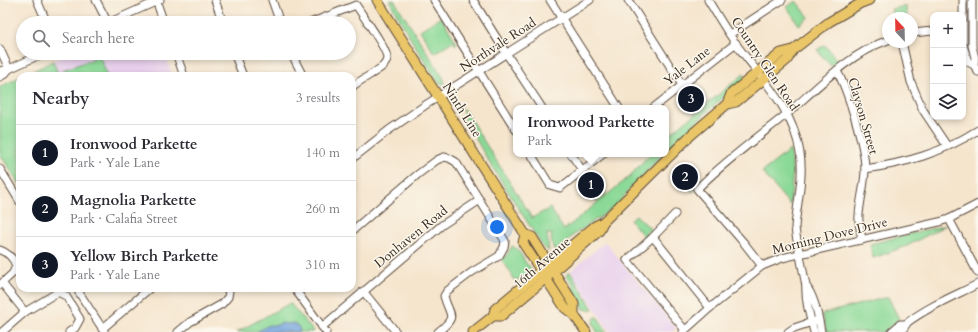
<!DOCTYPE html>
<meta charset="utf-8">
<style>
:root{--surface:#fff;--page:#f2f2f3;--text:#2b2b33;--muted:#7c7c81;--line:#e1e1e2;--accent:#111827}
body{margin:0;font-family:Cardo,serif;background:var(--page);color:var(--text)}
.controls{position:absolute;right:12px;top:12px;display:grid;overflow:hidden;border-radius:8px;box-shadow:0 2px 6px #0003}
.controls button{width:36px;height:36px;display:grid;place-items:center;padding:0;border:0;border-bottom:1px solid var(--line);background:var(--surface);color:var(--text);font:20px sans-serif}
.compass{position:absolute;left:882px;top:12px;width:36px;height:36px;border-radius:50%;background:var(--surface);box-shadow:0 2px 6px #0003;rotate:338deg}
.you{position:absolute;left:497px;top:227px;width:14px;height:14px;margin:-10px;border:3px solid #fff;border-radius:50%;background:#1a73e8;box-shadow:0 0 0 6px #1a73e833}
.badge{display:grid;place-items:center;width:26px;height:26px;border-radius:50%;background:var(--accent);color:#fff;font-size:13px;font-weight:700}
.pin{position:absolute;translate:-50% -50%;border:2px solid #fff;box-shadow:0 1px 4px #0006}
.popup{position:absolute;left:513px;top:105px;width:156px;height:52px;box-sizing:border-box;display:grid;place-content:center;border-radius:8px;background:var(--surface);filter:drop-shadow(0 1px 3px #0005);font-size:13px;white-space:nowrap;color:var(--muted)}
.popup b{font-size:15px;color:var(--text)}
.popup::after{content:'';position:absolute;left:50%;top:100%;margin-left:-8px;border:8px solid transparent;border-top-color:var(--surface)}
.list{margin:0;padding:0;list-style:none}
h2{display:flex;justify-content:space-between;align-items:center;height:52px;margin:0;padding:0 16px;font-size:17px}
h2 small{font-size:13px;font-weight:400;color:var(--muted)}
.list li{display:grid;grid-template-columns:26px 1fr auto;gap:12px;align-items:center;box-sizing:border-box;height:56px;padding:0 16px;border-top:1px solid var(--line)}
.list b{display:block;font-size:15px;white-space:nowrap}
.list p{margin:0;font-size:13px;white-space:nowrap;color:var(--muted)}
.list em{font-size:13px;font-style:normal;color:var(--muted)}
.icon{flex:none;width:22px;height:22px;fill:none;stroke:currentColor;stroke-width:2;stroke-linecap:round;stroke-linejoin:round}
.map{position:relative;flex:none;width:978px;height:332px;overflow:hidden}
.search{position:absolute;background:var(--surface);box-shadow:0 2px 6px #0003;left:16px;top:16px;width:340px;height:44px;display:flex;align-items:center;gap:10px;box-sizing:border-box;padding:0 14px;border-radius:22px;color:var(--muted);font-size:15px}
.panel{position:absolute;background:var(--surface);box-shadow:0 2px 6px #0003;left:16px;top:72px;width:340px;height:220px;border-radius:12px}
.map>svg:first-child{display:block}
.built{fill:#e9d1ed}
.green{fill:#8bd997;stroke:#63825a}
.water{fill:#6fa3db;stroke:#55667c}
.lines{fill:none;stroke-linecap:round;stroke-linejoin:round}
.minor-casing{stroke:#574638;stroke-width:9}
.major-casing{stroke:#574638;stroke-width:11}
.minor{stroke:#fff;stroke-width:7}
.major{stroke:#eac669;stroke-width:9}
.labels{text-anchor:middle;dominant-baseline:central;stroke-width:3;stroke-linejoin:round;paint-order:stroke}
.street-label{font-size:13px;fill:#3b2a1e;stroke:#fbf7ec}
</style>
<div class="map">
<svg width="978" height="332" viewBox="0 0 978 332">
<rect width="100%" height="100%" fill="#fbf7ec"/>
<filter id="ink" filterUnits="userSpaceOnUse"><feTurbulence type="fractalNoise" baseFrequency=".025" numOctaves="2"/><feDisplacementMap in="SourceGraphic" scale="8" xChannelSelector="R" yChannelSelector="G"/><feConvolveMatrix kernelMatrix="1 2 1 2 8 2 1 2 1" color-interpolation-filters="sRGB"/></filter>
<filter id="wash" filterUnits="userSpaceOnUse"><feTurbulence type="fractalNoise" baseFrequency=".012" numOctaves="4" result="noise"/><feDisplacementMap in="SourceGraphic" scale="16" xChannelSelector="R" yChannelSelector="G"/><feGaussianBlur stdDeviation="0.9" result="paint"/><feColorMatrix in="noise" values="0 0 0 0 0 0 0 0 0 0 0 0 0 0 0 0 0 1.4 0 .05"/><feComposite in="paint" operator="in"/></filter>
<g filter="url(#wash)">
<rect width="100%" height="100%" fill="#f5e5cd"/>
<g class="built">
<path d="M 150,15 L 153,23 L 133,23 Z"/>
<path d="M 70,53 L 164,53 L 173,76 L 59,76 L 53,61 Z"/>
<path d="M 605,242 L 676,328 L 671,332 L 610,332 L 571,271 Z"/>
</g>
<g class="green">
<path d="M 389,0 L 394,0 L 444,79 L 445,85 L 438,82 L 412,41 Z"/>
<path d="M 796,1 L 809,17 L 799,25 L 787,7 Z"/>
<path d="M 906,6 L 907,18 L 894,18 L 891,9 Z"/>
<path d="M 441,17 L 457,43 L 455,45 L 453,41 L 434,53 L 420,30 Z"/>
<path d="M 825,45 L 837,60 L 831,66 L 817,50 Z"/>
<path d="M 94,53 L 98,53 L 107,74 L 103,76 L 66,76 L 63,70 L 93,59 L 91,54 Z"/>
<path d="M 53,61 L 59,76 L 23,76 Z"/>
<path d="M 744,74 L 745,80 L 711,108 L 666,151 L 666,137 Z"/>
<path d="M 20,77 L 20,185 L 0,154 L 0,87 Z"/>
<path d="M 690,89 L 703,103 L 693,112 L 680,96 Z"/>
<path d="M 464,109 L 532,218 L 550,208 L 564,230 L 629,177 L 650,154 L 663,154 L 613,208 L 575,234 L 557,250 L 554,251 L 551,239 L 552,234 L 547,234 L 549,251 L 543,247 L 486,157 L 464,118 L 466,116 L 462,110 Z"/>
<path d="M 790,150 C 794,168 792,187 790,205 L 762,172 Z"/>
<path d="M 680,166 L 700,184 L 699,185 L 693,181 L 689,185 L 694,190 L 693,192 L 673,174 Z"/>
<path d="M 587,170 L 606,193 L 596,201 L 578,177 L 580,176 L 583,180 L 588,176 L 586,171 Z"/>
<path d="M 636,215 L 655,233 L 653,235 L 649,230 L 645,233 L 649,238 L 647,240 L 630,220 Z"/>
<path d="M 946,225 L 907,246 L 873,258 L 870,244 Z"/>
<path d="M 512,246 C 523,251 521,260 530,267 L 531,270 L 520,279 L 514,280 L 510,271 L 501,259 L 507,255 Z"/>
<path d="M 569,272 L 570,272 L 593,309 L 588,310 L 584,309 L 572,288 L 574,286 L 566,275 Z"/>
<path d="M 888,297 L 899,319 L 884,332 L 827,332 L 822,314 Z"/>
<path d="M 290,303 L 314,332 L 237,332 Z"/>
<path d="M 597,316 L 607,332 L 597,332 L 593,323 L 594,319 Z"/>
</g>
<path class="water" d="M 282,323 L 286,324 L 293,323 L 299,327 L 300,332 L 256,332 L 269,325 L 277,325 Z"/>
</g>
<g filter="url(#ink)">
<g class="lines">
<defs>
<g id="minor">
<path d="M 37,0 L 47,23"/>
<path d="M 96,0 L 108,23"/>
<path d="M 156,0 L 164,23"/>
<path d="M 215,0 L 223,23"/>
<path d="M 272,0 L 280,23"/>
<path d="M 434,0 L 516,130"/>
<path d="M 473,0 L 506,53 L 542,108"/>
<path d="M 550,0 L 619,108"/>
<path d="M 628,0 L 682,85"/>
<path d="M 708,0 C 717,15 726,30 736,44 C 761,78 794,110 800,153 C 804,177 797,203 795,227 L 796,235 L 806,286 C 805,301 810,317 814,332"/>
<path d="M 963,0 L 963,45 L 968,62 L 974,65 L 978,72"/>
<path d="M 972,0 L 972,46 L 975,58 L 974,65"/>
<path d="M 108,23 L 160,0"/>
<path d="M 310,23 L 356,5 C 362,15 387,48 387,58 C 387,61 385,64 383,66 C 374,74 361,79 352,87"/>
<path d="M 912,33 L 933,31"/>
<path d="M 730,34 L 782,0"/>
<path d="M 902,42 L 911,82 L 923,110 L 947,146"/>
<path d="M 0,49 L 9,69"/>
<path d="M 176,53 L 184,76"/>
<path d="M 234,53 L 243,76"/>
<path d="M 291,53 L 303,76"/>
<path d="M 0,71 L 9,69 L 44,53"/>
<path d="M 837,71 C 848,91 865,146 865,169 C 865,184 860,200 859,215 C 858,223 861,232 862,240"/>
<path d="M 0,77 L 5,74 L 9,69"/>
<path d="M 653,108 L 736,43"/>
<path d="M 531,154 L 550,185 L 560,188 L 603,154"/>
<path d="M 571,154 L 582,170"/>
<path d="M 352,159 L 389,130 L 427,104 L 590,0"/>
<path d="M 0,169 L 20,202"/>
<path d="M 865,169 C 906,163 942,153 978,130"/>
<path d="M 675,214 L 653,237 L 627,260 L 685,330"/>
<path d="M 949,219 L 978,273"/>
<path d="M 352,231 L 417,175 L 437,160 L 444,157 L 449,158 L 456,162 L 505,241 L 504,247 L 499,256 L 472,272 L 447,291 L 444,296 C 449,316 459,315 438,332"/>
<path d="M 653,237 L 710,308"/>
<path d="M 0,250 C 8,253 13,257 16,266 L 13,273 L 0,285"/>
<path d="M 762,266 L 744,243 L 697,189 C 725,161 757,138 788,113 C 819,86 849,54 888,40"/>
<path d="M 2,283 L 25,312"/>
<path d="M 806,286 C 815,297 819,319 821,332"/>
<path d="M 76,288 L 104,331"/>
<path d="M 294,288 L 326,332"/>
<path d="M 363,291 L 396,332"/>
<path d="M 322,327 L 442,225 L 480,200"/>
<path d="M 102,329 L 150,288"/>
<path d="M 2,332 L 25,312 L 58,292 L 66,296 L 80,319 L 75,328 L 69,332"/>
<path d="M 178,332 L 190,322 L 222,304 L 228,297 L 229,291 L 226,288"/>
<path d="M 683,332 L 710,308 L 762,266 L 782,258 L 939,222 L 949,219 L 978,204"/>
<path d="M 788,332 L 794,328 L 815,321"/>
<path d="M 891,332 L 900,324 L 906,324"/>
<path d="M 901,332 C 904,329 905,325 908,322 C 929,306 954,296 978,284"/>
</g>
<g id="major">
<path d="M 377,0 L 525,234 L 532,237 L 574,304 L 574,315"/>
<path d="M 727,104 L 736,102 L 787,60 L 793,50 L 829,22 L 861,3 L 869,0"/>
<path d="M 525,234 L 523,243 L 565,308 L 574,315 L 586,332"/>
<path d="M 493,316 L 501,316 L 546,278 L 599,231 L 603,222"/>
<path d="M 473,332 L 493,316 L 495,309 L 595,226 L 603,222 L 691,135 L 727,104 L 731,94 L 781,53 L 793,50"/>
</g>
</defs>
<use href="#minor" class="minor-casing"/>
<use href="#major" class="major-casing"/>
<use href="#minor" class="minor"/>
<use href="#major" class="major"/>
</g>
</g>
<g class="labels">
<g class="street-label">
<text transform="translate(498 45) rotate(-33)">Northvale Road</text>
<text transform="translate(765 64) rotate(56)">Country Glen Road</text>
<text transform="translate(687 66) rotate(-38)">Yale Lane</text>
<text transform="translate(462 110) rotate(58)">Ninth Line</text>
<text transform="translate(863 116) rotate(74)">Clayson Street</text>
<text transform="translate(830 236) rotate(-14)">Morning Dove Drive</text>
<text transform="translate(411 237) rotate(-39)">Donhaven Road</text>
<text transform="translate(542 263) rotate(-41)">16th Avenue</text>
</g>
</g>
</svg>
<div class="controls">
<button>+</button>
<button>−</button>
<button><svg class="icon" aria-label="layers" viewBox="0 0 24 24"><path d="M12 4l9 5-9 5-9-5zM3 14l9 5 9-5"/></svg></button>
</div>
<svg class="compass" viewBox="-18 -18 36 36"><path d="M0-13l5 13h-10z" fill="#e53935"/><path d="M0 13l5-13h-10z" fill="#7c7c81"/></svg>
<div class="you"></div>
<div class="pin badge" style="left:591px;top:185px">1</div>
<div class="popup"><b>Ironwood Parkette</b>Park</div>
<div class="pin badge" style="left:685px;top:177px">2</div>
<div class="pin badge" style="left:691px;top:99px">3</div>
<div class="search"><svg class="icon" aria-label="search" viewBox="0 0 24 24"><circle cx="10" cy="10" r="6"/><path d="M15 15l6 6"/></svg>Search here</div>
<section class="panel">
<h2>Nearby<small>3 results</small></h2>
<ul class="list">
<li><span class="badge">1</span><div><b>Ironwood Parkette</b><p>Park · Yale Lane</p></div><em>140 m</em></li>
<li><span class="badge">2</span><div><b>Magnolia Parkette</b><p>Park · Calafia Street</p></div><em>260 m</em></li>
<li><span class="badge">3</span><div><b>Yellow Birch Parkette</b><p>Park · Yale Lane</p></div><em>310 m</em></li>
</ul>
</section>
</div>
